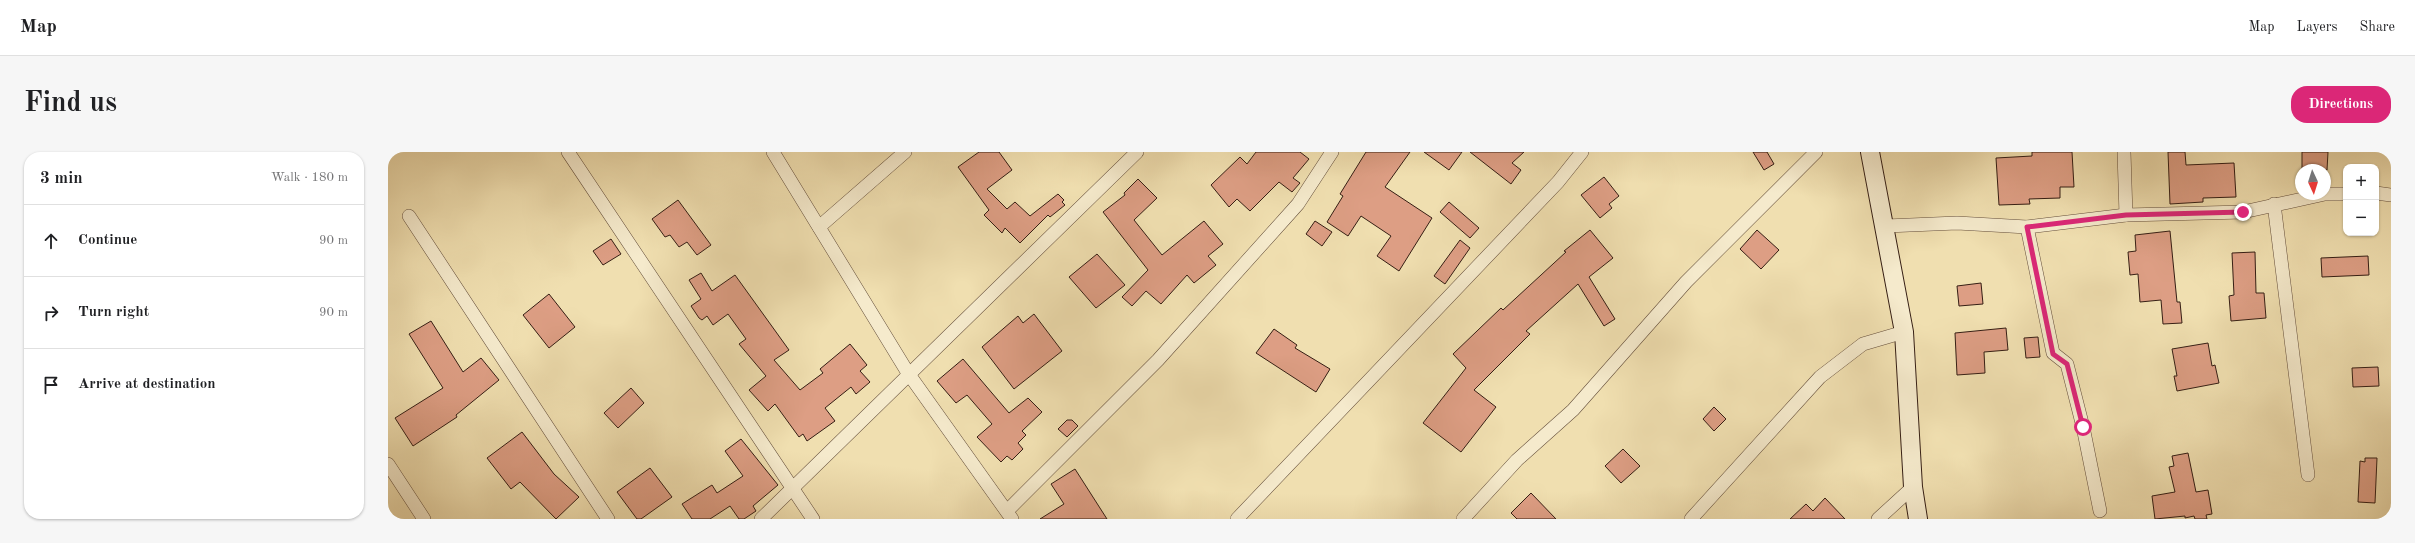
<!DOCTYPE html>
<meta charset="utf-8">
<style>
:root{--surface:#fff;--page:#f6f6f6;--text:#202124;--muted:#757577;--line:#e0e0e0;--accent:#db2777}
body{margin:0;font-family:"Old Standard TT",serif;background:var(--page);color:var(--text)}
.controls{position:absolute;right:12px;top:12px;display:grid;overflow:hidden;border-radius:8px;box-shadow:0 1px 3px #0004}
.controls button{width:36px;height:36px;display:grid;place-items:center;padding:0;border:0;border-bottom:1px solid var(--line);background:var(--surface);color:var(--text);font:20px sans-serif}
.compass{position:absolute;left:1907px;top:12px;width:36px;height:36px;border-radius:50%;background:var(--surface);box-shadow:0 1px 3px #0004;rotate:176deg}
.stop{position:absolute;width:12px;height:12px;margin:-9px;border:3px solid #db2777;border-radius:50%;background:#fff}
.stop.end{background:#db2777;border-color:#fff;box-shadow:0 1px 4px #0008}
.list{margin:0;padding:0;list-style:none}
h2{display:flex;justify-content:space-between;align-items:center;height:52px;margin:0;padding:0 16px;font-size:17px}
h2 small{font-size:13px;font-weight:400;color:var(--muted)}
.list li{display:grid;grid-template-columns:26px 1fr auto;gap:12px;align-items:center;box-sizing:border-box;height:72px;padding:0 16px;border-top:1px solid var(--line)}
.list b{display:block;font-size:15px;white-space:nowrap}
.list em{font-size:13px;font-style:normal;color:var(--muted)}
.icon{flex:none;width:22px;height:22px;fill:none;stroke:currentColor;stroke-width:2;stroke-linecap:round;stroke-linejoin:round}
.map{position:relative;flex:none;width:2003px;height:367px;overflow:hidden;border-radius:16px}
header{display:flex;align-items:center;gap:24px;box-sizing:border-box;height:56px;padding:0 20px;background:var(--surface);border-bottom:1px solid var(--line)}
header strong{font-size:19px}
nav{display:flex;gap:22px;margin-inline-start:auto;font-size:14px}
.intro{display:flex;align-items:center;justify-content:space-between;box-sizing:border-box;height:96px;padding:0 24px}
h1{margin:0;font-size:28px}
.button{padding:10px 18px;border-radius:16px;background:var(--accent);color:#fff;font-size:14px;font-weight:700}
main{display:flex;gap:24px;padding:0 24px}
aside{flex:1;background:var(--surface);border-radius:16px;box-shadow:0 1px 3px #0004}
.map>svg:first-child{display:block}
.building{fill:#dd9e84;stroke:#351e14}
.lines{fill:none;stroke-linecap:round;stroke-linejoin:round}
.street-casing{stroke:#644e3b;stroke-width:14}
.secondary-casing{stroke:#351e14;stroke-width:20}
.street{stroke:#f5eacc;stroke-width:13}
.secondary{stroke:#f5eacc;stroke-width:18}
.route{stroke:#db2777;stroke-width:5}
</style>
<header>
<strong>Map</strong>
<nav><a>Map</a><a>Layers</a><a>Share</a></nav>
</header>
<div class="intro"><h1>Find us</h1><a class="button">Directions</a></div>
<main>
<aside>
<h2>3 min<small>Walk · 180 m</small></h2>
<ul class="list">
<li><svg class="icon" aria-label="ahead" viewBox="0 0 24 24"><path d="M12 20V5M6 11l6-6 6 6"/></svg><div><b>Continue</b></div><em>90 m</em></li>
<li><svg class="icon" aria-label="right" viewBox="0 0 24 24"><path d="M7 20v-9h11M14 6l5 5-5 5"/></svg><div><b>Turn right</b></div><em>90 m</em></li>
<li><svg class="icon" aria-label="arrive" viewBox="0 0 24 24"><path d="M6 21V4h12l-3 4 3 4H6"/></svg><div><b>Arrive at destination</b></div></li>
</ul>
</aside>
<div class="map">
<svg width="2003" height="367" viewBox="0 0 2003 367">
<rect width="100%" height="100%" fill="#f0dfb0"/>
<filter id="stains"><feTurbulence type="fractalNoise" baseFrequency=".005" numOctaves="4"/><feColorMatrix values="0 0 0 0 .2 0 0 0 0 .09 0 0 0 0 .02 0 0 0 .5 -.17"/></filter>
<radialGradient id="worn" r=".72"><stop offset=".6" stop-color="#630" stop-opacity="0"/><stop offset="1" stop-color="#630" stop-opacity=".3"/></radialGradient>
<g class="building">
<path d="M 591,0 L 611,0 L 624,18 L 599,37 L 619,57 L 627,50 L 642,64 L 670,42 L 676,48 L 674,50 L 677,53 L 662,65 L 660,63 L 632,91 L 617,76 L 614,81 L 596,63 L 601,58 L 570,15 Z"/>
<path d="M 868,0 L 912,0 L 921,7 L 905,26 L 912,31 L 904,40 L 891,30 L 862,59 L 849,47 L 841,55 L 823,33 L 852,5 L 859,12 Z"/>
<path d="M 978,0 L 1022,0 L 997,35 L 1044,66 L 1011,119 L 989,104 L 1003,84 L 973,64 L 960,84 L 939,70 L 955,44 L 952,42 Z"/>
<path d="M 1036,0 L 1074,0 L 1061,18 Z"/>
<path d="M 1082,0 L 1136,0 L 1124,11 L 1133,18 L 1123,32 Z"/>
<path d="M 1365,0 L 1379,0 L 1386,12 L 1376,18 Z"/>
<path d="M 1644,0 L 1684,0 L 1686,35 L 1672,35 L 1672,46 L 1641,47 L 1642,52 L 1611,53 L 1608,6 L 1644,4 Z"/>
<path d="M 1780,0 L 1797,0 L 1798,13 L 1846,11 L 1848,45 L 1815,46 L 1815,50 L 1782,52 Z"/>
<path d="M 1914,0 L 1940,0 L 1939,18 L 1914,18 Z"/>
<path d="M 1216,25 L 1231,44 L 1221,52 L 1224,56 L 1212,66 L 1193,43 Z"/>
<path d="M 750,27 L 769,46 L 746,68 L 774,103 L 816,69 L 835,92 L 820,104 L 828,113 L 806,131 L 799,123 L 773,152 L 758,139 L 744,154 L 734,145 L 760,118 L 715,60 L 737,43 L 736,41 Z"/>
<path d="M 290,48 L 323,93 L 309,103 L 299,90 L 291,95 L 282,83 L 277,85 L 264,67 Z"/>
<path d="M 1061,50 L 1091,76 L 1082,86 L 1052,60 Z"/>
<path d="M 927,69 L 944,80 L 934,94 L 918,82 Z"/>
<path d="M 1202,78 L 1225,106 L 1201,125 L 1227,167 L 1216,174 L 1190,132 L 1138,179 L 1142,182 L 1086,238 L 1108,255 L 1073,300 L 1035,271 L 1078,216 L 1065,202 L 1113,156 L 1115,158 L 1178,100 L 1176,99 Z"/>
<path d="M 1369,78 L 1391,98 L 1373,117 L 1352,97 Z"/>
<path d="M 1782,79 L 1789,150 L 1792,150 L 1794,171 L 1775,172 L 1773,148 L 1752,150 L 1750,122 L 1742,123 L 1740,100 L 1748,99 L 1747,83 Z"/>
<path d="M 223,87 L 233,102 L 215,113 L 205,99 Z"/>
<path d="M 1072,88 L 1082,96 L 1057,132 L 1046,124 Z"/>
<path d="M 1867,100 L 1868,141 L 1876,141 L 1878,166 L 1843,169 L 1841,144 L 1846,143 L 1844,101 Z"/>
<path d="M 709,102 L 737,133 L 708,156 L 681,125 Z"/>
<path d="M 1980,104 L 1981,123 L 1934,125 L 1933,106 Z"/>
<path d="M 313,121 L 324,139 L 347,123 L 401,198 L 386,208 L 412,238 L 435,221 L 432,217 L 462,192 L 479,213 L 472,219 L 482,230 L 468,242 L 463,235 L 437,256 L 447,269 L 419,289 L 415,282 L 411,285 L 387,252 L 380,259 L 361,238 L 378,224 L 351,192 L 358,187 L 340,162 L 325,173 L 319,164 L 314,168 L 311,166 L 303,154 L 313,147 L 301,128 Z"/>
<path d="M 1593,131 L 1595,152 L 1571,154 L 1569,134 Z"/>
<path d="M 161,142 L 187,175 L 161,196 L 135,163 Z"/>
<path d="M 646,162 L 674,199 L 626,237 L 594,195 L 630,164 L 635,171 Z"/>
<path d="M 43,169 L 75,220 L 93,206 L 111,228 L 68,263 L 69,265 L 25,294 L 7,266 L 55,236 L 21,182 Z"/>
<path d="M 1618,176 L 1620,198 L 1596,200 L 1597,221 L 1569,223 L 1567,181 Z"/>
<path d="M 886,177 L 909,193 L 907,196 L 942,217 L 928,240 L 868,201 Z"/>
<path d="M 1650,185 L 1652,205 L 1638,206 L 1636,186 Z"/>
<path d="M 1820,191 L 1824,214 L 1827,213 L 1831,231 L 1789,239 L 1786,224 L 1789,224 L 1784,197 Z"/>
<path d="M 575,207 L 621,261 L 640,246 L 654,260 L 634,279 L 638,283 L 630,291 L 635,297 L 624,308 L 619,304 L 613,310 L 589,285 L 604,272 L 579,243 L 568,251 L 549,229 Z"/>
<path d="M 1990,215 L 1991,234 L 1965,235 L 1964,216 Z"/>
<path d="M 243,236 L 256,251 L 230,276 L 216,261 Z"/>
<path d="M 1326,255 L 1338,267 L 1326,279 L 1315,267 Z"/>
<path d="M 679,268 L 684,268 L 690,274 L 679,285 L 670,277 Z"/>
<path d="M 134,280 L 166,322 L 191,345 L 168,367 L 132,330 L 123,337 L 99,306 Z"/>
<path d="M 353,287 L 390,333 L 365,354 L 368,359 L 356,367 L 351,367 L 342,354 L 322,367 L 304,367 L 294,352 L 324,333 L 329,341 L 355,324 L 337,299 Z"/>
<path d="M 1235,297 L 1252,314 L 1233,331 L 1217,314 Z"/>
<path d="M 1800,301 L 1808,340 L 1820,338 L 1824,362 L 1818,363 L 1819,367 L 1807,367 L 1806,364 L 1797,366 L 1797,364 L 1767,367 L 1764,344 L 1787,340 L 1781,315 L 1786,314 L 1784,304 Z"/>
<path d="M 1977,306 L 1989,306 L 1987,351 L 1970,350 L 1972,309 L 1977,310 Z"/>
<path d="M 262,316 L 284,345 L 253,367 L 249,367 L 229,340 Z"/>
<path d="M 687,317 L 719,367 L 652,367 L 676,352 L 663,332 Z"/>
<path d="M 1143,341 L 1168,367 L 1129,367 L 1123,361 Z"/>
<path d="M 1437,346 L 1457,367 L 1402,367 L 1418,352 L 1425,359 Z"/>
</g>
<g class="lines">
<defs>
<g id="street">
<path d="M 180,0 L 425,367"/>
<path d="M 385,0 L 520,221 L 624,367"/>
<path d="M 1736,0 L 1738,63"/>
<path d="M 1988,41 L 2003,43"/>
<path d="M 1886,52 L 1920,323"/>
<path d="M 21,64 L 220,367"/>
<path d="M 1498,74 L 1569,71 L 1639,75 L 1738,63 L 1855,60 L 1937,42 L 1958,42"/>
<path d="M 431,75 L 517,0"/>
<path d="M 1639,75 L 1665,201 L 1679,212 L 1695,275 L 1712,359"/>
<path d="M 0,312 L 36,367"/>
<path d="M 619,359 L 770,208 L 910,52 L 944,0"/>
<path d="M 373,367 L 749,0"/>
<path d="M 849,367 L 1170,30 L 1194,0"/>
<path d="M 1075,367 L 1129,308 L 1185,258 L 1298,130 L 1428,0"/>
<path d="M 1303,367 L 1432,225 L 1475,192 L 1516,180"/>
<path d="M 1490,367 L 1525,335"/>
</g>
<path id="secondary" d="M 1482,0 L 1516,180 L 1525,335 L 1530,367"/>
</defs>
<use href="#street" class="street-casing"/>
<use href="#secondary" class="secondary-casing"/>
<use href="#street" class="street"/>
<use href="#secondary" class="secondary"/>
</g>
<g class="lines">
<path class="route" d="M 1695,275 L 1679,212 L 1665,202 L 1639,75 L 1738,63 L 1855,60"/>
</g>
<rect width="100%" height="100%" filter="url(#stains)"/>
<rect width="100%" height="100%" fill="url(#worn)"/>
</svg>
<div class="controls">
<button>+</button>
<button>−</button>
</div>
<svg class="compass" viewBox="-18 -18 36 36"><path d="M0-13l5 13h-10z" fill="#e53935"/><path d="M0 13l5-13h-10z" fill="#757577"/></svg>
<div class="stop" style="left:1695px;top:275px"></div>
<div class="stop end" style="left:1855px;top:60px"></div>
</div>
</main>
